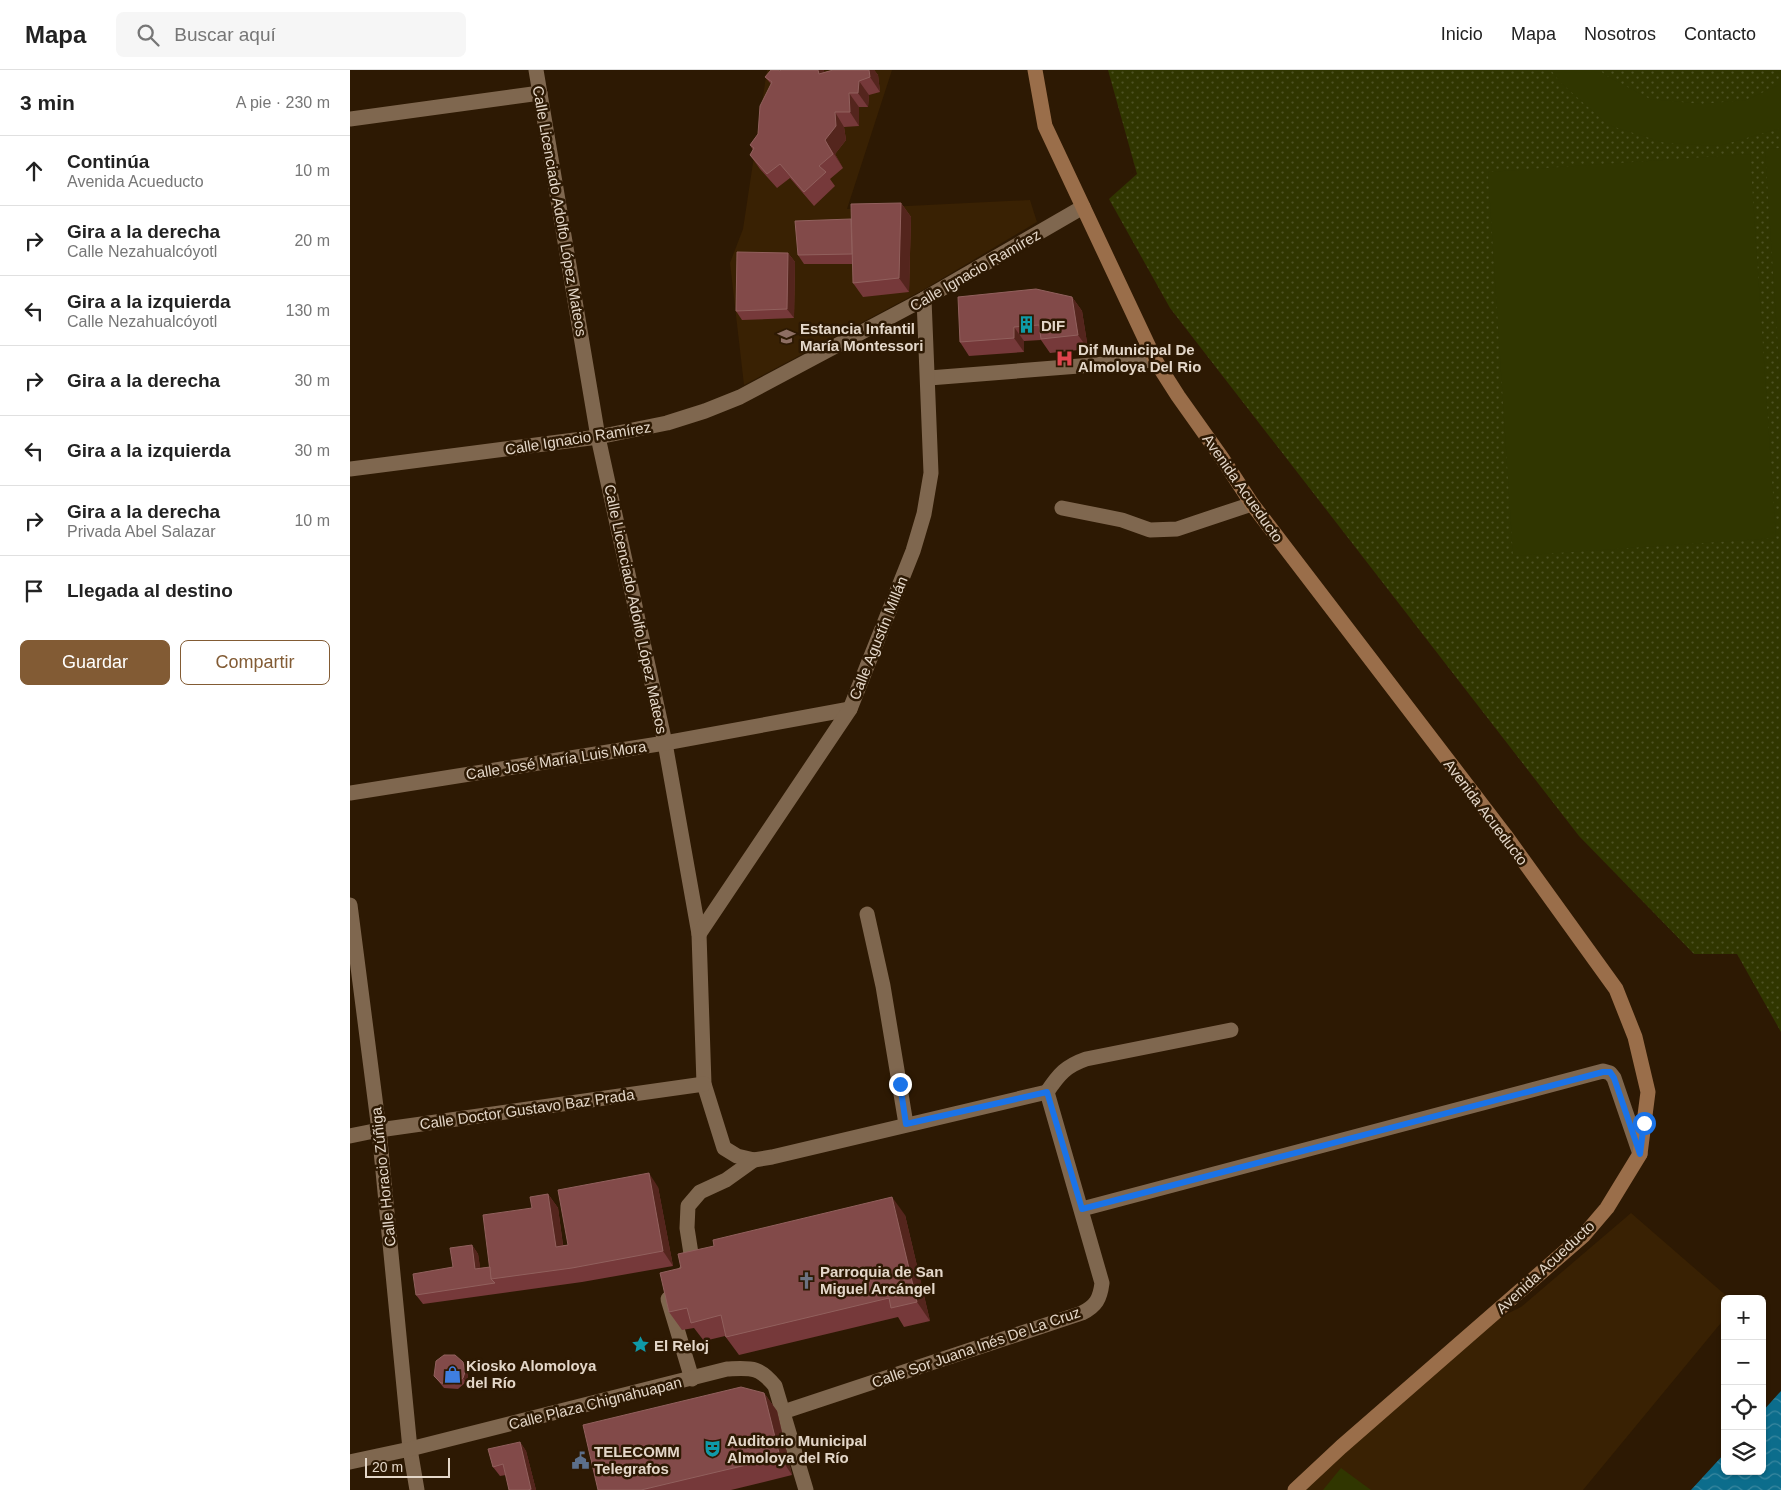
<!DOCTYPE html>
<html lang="es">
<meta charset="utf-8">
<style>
:root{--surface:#fff;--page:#f6f6f6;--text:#222;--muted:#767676;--line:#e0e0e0;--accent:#825b34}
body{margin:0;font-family:Helvetica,sans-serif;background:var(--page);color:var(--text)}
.controls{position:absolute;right:15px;bottom:15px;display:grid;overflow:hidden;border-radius:8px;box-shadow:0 1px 4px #0004}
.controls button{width:45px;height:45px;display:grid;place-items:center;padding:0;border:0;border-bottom:1px solid var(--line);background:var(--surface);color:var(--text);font:25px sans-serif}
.scale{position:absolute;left:15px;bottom:12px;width:85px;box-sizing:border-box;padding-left:5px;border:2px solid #e4d7c9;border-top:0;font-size:14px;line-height:18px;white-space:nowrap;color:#e4d7c9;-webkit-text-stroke:4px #2d1903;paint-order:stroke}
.stop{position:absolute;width:15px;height:15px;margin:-11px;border:4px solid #1a73e8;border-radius:50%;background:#fff}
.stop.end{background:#1a73e8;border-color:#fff;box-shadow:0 1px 5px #0008}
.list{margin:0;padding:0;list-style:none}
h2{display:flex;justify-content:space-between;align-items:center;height:65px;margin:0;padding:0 20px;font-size:21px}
h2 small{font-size:16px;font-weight:400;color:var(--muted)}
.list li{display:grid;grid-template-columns:32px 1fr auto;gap:15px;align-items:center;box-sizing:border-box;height:70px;padding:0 20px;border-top:1px solid var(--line)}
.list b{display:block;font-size:19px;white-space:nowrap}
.list p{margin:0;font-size:16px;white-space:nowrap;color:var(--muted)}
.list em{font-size:16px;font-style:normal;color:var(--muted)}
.actions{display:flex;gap:10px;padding:15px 20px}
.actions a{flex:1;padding:11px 0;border:1px solid var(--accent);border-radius:8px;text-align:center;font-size:18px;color:var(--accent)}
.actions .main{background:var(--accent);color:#fff}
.icon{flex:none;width:28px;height:28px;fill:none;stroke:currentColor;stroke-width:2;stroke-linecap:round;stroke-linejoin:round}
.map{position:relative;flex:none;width:1431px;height:1420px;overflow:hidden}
header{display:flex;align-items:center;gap:30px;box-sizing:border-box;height:70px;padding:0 25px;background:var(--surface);border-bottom:1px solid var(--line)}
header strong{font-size:24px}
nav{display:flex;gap:28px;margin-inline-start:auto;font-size:18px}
.search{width:350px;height:45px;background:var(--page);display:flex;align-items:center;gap:12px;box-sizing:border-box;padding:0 18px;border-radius:8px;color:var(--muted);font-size:19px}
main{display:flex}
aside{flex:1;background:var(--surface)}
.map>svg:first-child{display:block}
.built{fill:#392103}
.green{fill:url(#green-dots)}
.pitch{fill:#303600}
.water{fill:url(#water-waves)}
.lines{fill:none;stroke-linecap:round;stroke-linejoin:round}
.street{stroke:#7f674f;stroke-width:15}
.secondary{stroke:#9a6e4a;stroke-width:15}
.wall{fill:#76393a}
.shaded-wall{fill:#54251d}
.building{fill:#824a49;stroke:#91605d}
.route{stroke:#1a73e8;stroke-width:6}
.labels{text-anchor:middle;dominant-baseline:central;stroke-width:5;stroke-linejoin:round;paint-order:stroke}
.street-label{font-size:15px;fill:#e4d7c9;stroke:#2d1903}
.poi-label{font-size:15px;font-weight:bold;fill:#e4d7c9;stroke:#2d1903;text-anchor:start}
</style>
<header>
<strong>Mapa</strong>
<div class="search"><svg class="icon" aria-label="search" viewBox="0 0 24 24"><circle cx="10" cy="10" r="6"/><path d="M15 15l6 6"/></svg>Buscar aquí</div>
<nav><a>Inicio</a><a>Mapa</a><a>Nosotros</a><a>Contacto</a></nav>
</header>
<main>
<aside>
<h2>3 min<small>A pie · 230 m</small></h2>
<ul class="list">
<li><svg class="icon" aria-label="ahead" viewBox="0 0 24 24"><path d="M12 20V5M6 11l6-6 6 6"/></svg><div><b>Continúa</b><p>Avenida Acueducto</p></div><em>10 m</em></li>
<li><svg class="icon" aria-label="right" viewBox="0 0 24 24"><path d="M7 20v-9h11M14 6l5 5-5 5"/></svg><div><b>Gira a la derecha</b><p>Calle Nezahualcóyotl</p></div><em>20 m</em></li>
<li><svg class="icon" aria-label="left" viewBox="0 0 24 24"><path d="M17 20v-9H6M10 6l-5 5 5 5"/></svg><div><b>Gira a la izquierda</b><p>Calle Nezahualcóyotl</p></div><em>130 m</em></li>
<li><svg class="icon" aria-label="right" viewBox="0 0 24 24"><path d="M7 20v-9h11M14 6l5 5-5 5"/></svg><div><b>Gira a la derecha</b></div><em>30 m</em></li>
<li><svg class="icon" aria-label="left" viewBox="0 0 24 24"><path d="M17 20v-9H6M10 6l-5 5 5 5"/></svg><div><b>Gira a la izquierda</b></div><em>30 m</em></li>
<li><svg class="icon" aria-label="right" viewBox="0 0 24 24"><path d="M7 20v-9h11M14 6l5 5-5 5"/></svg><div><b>Gira a la derecha</b><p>Privada Abel Salazar</p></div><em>10 m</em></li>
<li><svg class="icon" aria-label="arrive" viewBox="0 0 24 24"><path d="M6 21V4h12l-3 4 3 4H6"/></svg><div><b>Llegada al destino</b></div></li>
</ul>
<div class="actions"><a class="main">Guardar</a><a>Compartir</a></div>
</aside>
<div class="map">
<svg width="1431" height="1420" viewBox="0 0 1431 1420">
<defs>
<pattern id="green-dots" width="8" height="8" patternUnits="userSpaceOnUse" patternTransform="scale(1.25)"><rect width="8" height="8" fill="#303600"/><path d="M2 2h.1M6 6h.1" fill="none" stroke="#4e5224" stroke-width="1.8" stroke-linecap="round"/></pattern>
<pattern id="water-waves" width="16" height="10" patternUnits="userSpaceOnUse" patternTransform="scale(1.25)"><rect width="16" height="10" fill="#0c6d8c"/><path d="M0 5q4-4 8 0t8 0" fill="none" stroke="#3b88a0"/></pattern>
</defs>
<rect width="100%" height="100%" fill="#2d1903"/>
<g class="built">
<path d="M 417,0 L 542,0 L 497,139 L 680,130 L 687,152 L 573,220 L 394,315 L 380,193 L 393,159 Z"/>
<path d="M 1281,1143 L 1380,1229 L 1375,1229 L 1375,1248 L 1233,1420 L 945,1420 L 1130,1257 L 1171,1237 Z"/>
</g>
<path class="green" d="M 758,0 L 1431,0 L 1431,962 L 1387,884 L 1344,884 L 1229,766 L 820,238 L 759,129 L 787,104 Z"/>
<g class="pitch">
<path d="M 1201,0 L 1250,0 L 1255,5 L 1300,29 L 1352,34 L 1396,30 L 1431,14 L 1431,58 L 1369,76 L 1315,73 L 1258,55 L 1209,11 Z"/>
<path d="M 1431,78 L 1431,325 L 1415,79 Z"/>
<path d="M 1400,84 L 1426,468 L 1163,486 L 1138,102 Z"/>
<path d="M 991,1398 L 1021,1420 L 973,1420 Z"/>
</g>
<path class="water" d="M 1431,1321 L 1431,1420 L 1341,1420 L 1375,1383 L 1375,1401 L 1412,1401 L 1412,1342 Z"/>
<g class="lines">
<g class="street">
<path d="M 186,0 L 248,367 L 315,673 L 349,864 L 354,1014 L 374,1078 L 387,1086 L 404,1090 L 422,1087 L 697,1022"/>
<path d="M 0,49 L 190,23"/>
<path d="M 579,308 L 805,290"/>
<path d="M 0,399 L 248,367 L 317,353 L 355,341 L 390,327 L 574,229 L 733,137"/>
<path d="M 712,438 L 772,450 L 800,460 L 827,459 L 902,434"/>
<path d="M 0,723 L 315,673 L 500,639"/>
<path d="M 0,835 L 29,1060 L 60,1379 L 67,1420"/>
<path d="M 517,844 L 533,916 L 556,1054"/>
<path d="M 349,864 L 500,639 L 563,481 L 574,444 L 581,403 L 574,229"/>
<path d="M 697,1022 C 709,1004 716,996 736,989 L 881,960"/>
<path d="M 0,1066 L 29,1060 L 354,1014"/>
<path d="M 732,1139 L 1253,1001 L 1260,1003 L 1264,1008 L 1290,1084"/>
<path d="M 336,1201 L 342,1190 L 337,1158 L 338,1136 L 350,1122 L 376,1110 L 404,1090"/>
<path d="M 318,1229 L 342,1309"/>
<path d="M 433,1342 L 732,1243 C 746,1236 750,1229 752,1213 L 697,1022"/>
<path d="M 0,1392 L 60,1379 L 377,1299 C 401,1298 409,1296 425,1316 L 456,1420"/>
</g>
<path class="secondary" d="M 685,0 L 695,56 L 805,290 L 828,326 L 872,388 L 902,434 L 1155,765 L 1266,919 L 1285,967 L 1298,1022 L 1290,1084 L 1257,1138 L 1234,1165 L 991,1377 L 945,1420"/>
</g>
<g class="wall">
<path d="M 483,0 L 524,0 L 528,5 L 530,22 L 519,25 L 518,37 L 509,37 L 509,56 L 494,57 L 496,70 L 485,84 L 493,98 L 480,109 L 485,116 L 464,136 L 440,108 L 427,118 L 410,99 L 400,85 L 403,80 L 400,75 L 408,64 L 421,14 L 415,7 L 430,1 L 475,2 Z"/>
<path d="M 551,133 L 561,147 L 559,222 L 513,227 L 503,213 L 503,194 L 454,194 L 448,185 L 501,149 Z"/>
<path d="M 438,183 L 445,192 L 444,248 L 392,250 L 386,241 Z"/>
<path d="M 722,227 L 732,241 L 738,279 L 700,283 L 691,270 L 674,271 L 674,282 L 619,286 L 610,272 Z"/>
<path d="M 308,1117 L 323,1196 L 232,1212 L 73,1234 L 66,1225 L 103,1197 L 122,1175 L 128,1184 L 130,1198 L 140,1197 L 182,1138 L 198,1124 L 208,1138 L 213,1175 L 218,1175 Z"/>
<path d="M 555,1145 L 580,1251 L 554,1257 L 548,1247 L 389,1285 L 375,1266 L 354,1271 L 344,1258 L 332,1260 L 319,1242 Z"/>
<path d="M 113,1292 L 116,1297 L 118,1307 L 116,1312 L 108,1319 L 94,1318 L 84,1306 Z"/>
<path d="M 414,1323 L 427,1341 L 442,1405 L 381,1420 L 248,1420 Z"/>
<path d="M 170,1372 L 176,1381 L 186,1420 L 159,1420 L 156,1405 L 150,1406 L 143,1397 Z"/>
</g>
<g class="shaded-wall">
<path d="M 468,0 L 474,0 L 479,18 L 469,4 Z"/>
<path d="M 519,0 L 524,0 L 528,5 L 530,22 L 520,7 Z"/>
<path d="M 509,11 L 519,25 L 518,37 L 508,23 Z"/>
<path d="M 499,23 L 509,37 L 509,56 L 500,42 Z"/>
<path d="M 485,42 L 494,57 L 496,70 L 485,84 L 493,98 L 475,70 Z"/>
<path d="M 551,133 L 561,147 L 559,222 L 549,208 Z"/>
<path d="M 438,183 L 445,192 L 444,248 L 437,239 Z"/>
<path d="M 722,227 L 732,241 L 738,279 L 728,265 Z"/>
<path d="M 664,257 L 674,271 L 674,282 L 664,268 Z"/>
<path d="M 299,1103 L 308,1117 L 323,1196 L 313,1181 Z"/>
<path d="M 198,1124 L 208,1138 L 215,1191 L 206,1177 Z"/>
<path d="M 542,1127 L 555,1145 L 580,1251 L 567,1232 Z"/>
<path d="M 122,1175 L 128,1184 L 132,1209 L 125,1199 Z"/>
<path d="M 113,1292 L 116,1297 L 118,1307 L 116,1312 L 113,1308 Z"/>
<path d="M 414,1323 L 427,1341 L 442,1405 L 430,1387 Z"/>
<path d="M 170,1372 L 176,1381 L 186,1420 L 182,1420 L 181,1419 Z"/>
</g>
<g class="building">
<path d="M 421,0 L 428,0 L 430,1 L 431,0 L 468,0 L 469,4 L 483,0 L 519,0 L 520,7 L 509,11 L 508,23 L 499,23 L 500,42 L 485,42 L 486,56 L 475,70 L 483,84 L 469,96 L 476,102 L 454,122 L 430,94 L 417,104 L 400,85 L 404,78 L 400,75 L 408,64 L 410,36 L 422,12 L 415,7 Z"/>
<path d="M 551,133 L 549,208 L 503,213 L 501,134 Z"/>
<path d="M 501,149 L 502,184 L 448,185 L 445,151 Z"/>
<path d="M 387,182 L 438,183 L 437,239 L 386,241 Z"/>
<path d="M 686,219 L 722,227 L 728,265 L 691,269 L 689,255 L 664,257 L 664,268 L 610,272 L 608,227 Z"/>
<path d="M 299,1103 L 313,1181 L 222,1198 L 141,1209 L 133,1145 L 182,1138 L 180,1127 L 198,1124 L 206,1177 L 218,1175 L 208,1120 Z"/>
<path d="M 542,1127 L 567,1232 L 541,1238 L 539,1228 L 376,1267 L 371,1245 L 341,1253 L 337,1238 L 319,1242 L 310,1203 L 331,1198 L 328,1184 L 364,1176 L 363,1170 Z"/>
<path d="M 122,1175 L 125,1199 L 140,1197 L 141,1209 L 145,1213 L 66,1225 L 63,1204 L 103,1197 L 100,1178 Z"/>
<path d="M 94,1285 L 105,1285 L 113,1292 L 115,1302 L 113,1308 L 105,1314 L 91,1313 L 84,1306 L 86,1291 Z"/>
<path d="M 391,1317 L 414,1323 L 430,1387 L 291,1420 L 248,1420 L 233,1355 Z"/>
<path d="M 170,1372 L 181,1419 L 178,1420 L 159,1420 L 153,1394 L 143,1397 L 138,1379 Z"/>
</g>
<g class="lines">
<path class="route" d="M 550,1014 L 556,1054 L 697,1022 L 732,1139 L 1253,1002 L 1260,1002 L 1264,1008 L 1290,1084 L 1294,1053"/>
</g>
<defs>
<symbol id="building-bare" viewBox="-9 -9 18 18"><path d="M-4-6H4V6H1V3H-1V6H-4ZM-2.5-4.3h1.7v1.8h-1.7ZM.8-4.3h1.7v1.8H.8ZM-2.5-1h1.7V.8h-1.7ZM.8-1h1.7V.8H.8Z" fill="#0f9aa8" stroke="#2d1903" stroke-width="2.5" paint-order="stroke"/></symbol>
<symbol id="school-bare" viewBox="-9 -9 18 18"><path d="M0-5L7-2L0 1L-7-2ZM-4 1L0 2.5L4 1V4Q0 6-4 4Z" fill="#8d6e63" stroke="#2d1903" stroke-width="2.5" paint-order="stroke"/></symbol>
<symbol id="hospital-bare" viewBox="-9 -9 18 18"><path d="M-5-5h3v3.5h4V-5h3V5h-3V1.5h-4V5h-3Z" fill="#e0444e" stroke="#2d1903" stroke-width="2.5" paint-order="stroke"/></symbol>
<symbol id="church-bare" viewBox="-9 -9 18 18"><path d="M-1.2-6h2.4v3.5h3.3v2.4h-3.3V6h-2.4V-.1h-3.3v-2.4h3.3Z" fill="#6b7280" stroke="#2d1903" stroke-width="2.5" paint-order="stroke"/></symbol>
<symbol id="sight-bare" viewBox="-9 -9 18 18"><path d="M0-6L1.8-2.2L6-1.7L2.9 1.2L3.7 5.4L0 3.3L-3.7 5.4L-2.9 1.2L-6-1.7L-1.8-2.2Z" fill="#0f9aa8" stroke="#2d1903" stroke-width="2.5" paint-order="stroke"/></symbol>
<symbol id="shop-bare" viewBox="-9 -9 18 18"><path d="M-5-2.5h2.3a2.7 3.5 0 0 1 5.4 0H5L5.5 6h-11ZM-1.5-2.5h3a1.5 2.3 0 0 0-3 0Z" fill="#3f7fe0" stroke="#2d1903" stroke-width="2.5" paint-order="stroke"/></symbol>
<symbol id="theatre-bare" viewBox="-9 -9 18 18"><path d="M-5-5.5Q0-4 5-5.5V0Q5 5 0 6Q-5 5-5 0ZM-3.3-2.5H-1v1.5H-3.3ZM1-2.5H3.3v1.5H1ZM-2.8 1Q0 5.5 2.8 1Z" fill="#0f9aa8" stroke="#2d1903" stroke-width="2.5" paint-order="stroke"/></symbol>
<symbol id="civic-bare" viewBox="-9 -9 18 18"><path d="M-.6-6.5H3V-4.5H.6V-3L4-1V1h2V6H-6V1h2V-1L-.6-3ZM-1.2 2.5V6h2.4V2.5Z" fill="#5c6f8a" stroke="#2d1903" stroke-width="2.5" paint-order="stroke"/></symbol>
</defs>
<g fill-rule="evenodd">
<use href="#building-bare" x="664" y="242" width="25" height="25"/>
<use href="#school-bare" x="424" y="254" width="25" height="25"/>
<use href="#hospital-bare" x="702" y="276" width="25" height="25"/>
<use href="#church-bare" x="444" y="1198" width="25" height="25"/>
<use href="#sight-bare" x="278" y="1262" width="25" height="25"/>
<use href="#shop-bare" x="90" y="1292" width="25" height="25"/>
<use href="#theatre-bare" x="350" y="1366" width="25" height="25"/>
<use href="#civic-bare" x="218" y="1378" width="25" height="25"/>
</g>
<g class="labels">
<g class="street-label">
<text transform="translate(210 141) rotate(80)">Calle Licenciado Adolfo López Mateos</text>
<text transform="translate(625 200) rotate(-30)">Calle Ignacio Ramírez</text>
<text transform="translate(228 368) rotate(-9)">Calle Ignacio Ramírez</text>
<text transform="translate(893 418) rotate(55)">Avenida Acueducto</text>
<text transform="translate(286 539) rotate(78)">Calle Licenciado Adolfo López Mateos</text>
<text transform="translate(528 568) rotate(-68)">Calle Agustín Millán</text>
<text transform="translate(206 690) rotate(-9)">Calle José María Luis Mora</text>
<text transform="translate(1136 742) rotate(53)">Avenida Acueducto</text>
<text transform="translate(177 1039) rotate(-8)">Calle Doctor Gustavo Baz Prada</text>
<text transform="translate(33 1107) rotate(-96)">Calle Horacio Zúñiga</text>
<text transform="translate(1195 1197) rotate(-43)">Avenida Acueducto</text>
<text transform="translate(626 1277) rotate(-19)">Calle Sor Juana Inés De La Cruz</text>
<text transform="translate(245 1333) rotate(-14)">Calle Plaza Chignahuapan</text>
</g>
<g class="poi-label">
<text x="691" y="255">DIF</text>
<text x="450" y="258">Estancia Infantil<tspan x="450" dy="17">María Montessori</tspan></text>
<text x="728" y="279">Dif Municipal De<tspan x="728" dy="17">Almoloya Del Rio</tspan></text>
<text x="470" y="1201">Parroquia de San<tspan x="470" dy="17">Miguel Arcángel</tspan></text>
<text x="304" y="1275">El Reloj</text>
<text x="116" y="1295">Kiosko Alomoloya<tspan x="116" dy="17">del Río</tspan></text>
<text x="377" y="1370">Auditorio Municipal<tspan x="377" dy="17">Almoloya del Río</tspan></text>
<text x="244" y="1381">TELECOMM<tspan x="244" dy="17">Telegrafos</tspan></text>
</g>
</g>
</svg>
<div class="controls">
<button>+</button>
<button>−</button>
<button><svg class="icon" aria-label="locate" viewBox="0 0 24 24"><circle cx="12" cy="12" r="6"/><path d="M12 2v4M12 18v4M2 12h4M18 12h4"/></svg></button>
<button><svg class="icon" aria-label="layers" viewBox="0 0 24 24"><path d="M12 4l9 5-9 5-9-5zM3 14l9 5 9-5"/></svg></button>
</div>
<div class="scale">20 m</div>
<div class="stop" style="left:1294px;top:1053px"></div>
<div class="stop end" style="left:550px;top:1014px"></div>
</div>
</main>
